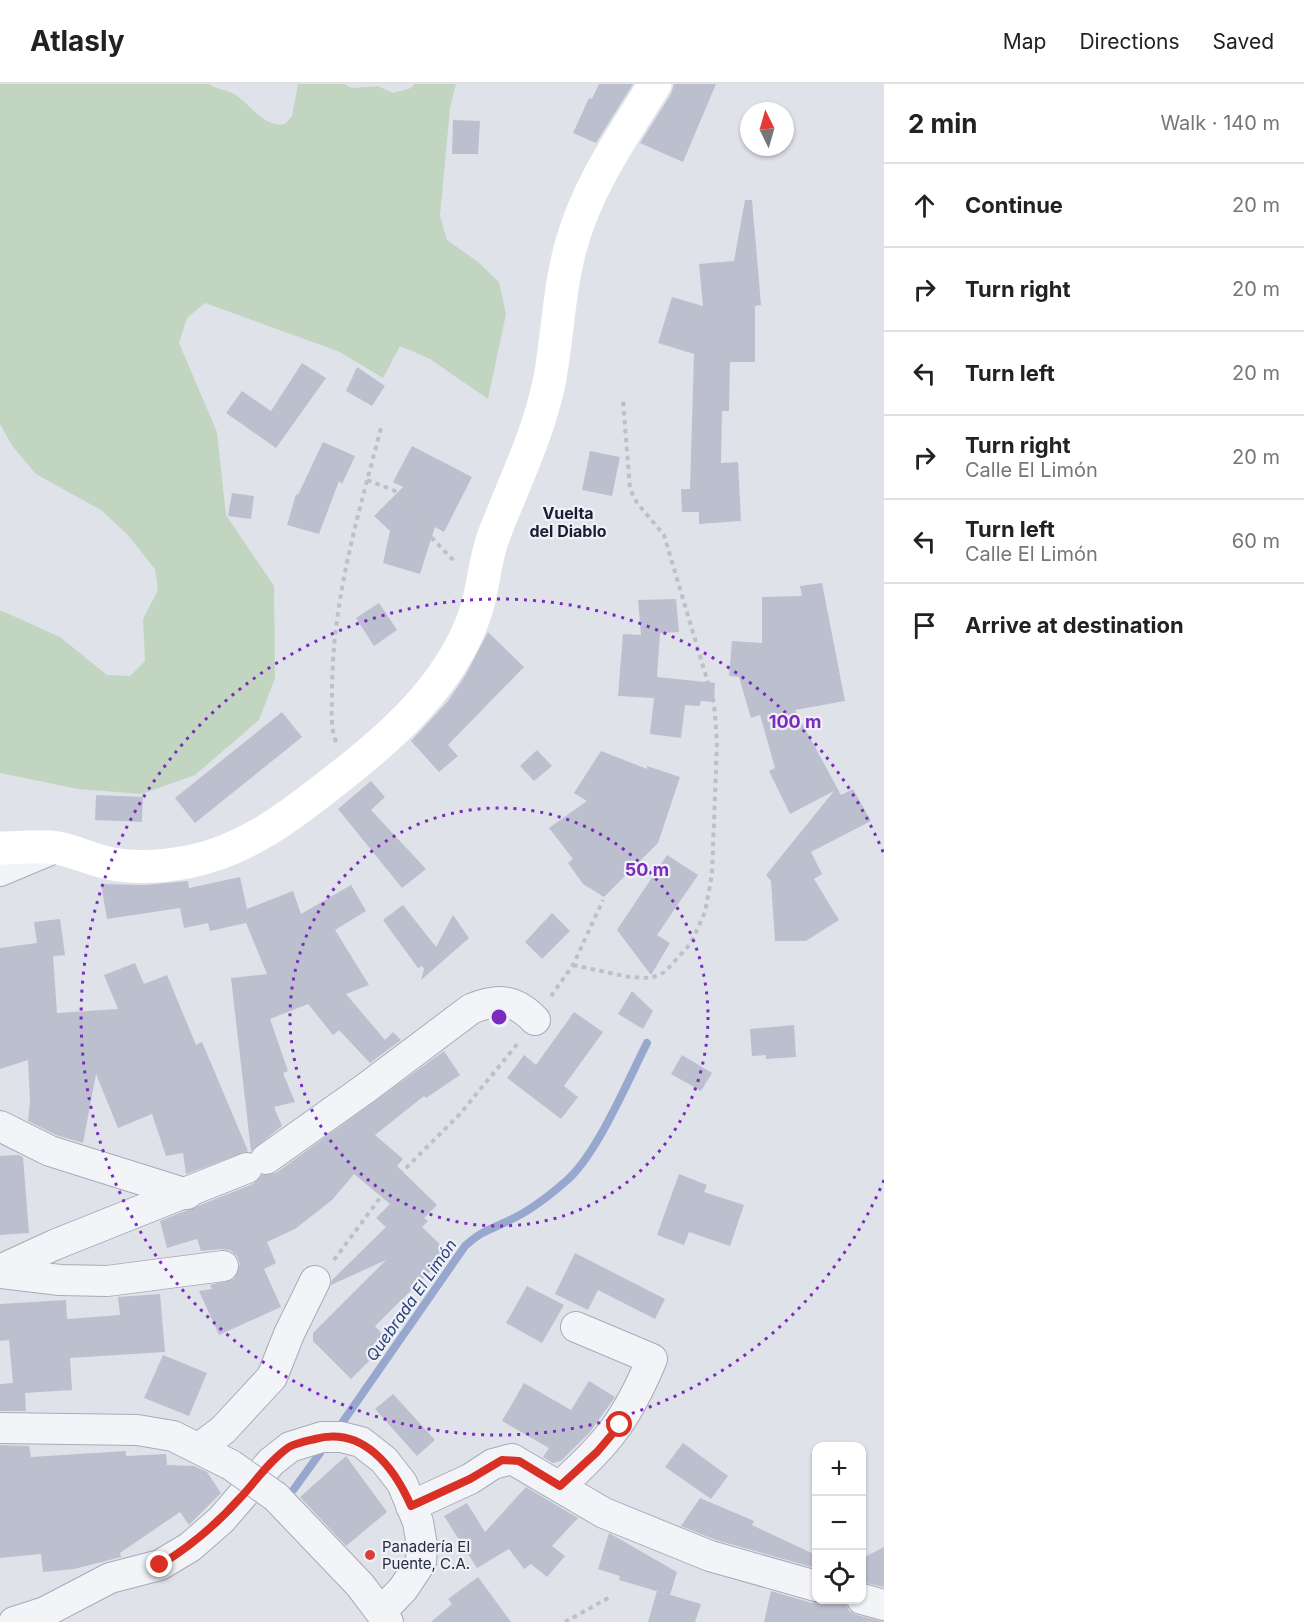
<!DOCTYPE html>
<meta charset="utf-8">
<style>
:root{--surface:#fff;--page:#f2f2f2;--text:#222;--muted:#767676;--line:#e0e0e0}
body{margin:0;font-family:Inter,sans-serif;background:var(--page);color:var(--text)}
.controls{position:absolute;right:18px;bottom:18px;display:grid;overflow:hidden;border-radius:12px;box-shadow:0 2px 4px #0004}
.controls button{width:54px;height:54px;display:grid;place-items:center;padding:0;border:0;border-bottom:2px solid var(--line);background:var(--surface);color:var(--text);font:30px sans-serif}
.compass{position:absolute;left:740px;top:18px;width:54px;height:54px;border-radius:50%;background:var(--surface);box-shadow:0 2px 4px #0004;rotate:355deg}
.stop{position:absolute;width:18px;height:18px;margin:-14px;border:4px solid #d93025;border-radius:50%;background:#fff}
.stop.end{background:#d93025;border-color:#fff;box-shadow:0 2px 6px #0008}
.list{margin:0;padding:0;list-style:none}
h2{display:flex;justify-content:space-between;align-items:center;height:78px;margin:0;padding:0 24px;font-size:26px}
h2 small{font-size:20px;font-weight:400;color:var(--muted)}
.list li{display:grid;grid-template-columns:39px 1fr auto;gap:18px;align-items:center;box-sizing:border-box;height:84px;padding:0 24px;border-top:2px solid var(--line)}
.list b{display:block;font-size:22px;white-space:nowrap}
.list p{margin:0;font-size:20px;white-space:nowrap;color:var(--muted)}
.list em{font-size:20px;font-style:normal;color:var(--muted)}
.icon{flex:none;width:33px;height:33px;fill:none;stroke:currentColor;stroke-width:2;stroke-linecap:round;stroke-linejoin:round}
.map{position:relative;flex:none;width:884px;height:1538px;overflow:hidden}
header{display:flex;align-items:center;gap:36px;box-sizing:border-box;height:84px;padding:0 30px;background:var(--surface);border-bottom:2px solid var(--line)}
header strong{font-size:28px}
nav{display:flex;gap:33px;margin-inline-start:auto;font-size:21px}
main{display:flex}
aside{flex:1;background:var(--surface)}
.map>svg:first-child{display:block}
.green{fill:#c1d5c0}
.lines{fill:none;stroke-linecap:round;stroke-linejoin:round}
.stream{stroke:#97a7ce;stroke-width:8}
.building{fill:#bcbfce}
.minor-casing{stroke:#a8abb8;stroke-width:32}
.path{stroke:#bec0c9;stroke-width:4;stroke-dasharray:4.5 4.5;stroke-linecap:butt}
.minor{stroke:#f3f4f8;stroke-width:30}
.secondary{stroke:#fff;stroke-width:33}
.minor-bridge-casing{stroke:#a8abb8;stroke-width:32;stroke-linecap:butt}
.minor-bridge{stroke:#f3f4f8;stroke-width:30}
.route{stroke:#d93025;stroke-width:8}
.ring{fill:none;stroke:#7b2cbf;stroke-width:3;stroke-dasharray:3 6}
.poi-dot{fill:#dc3d37;stroke:#eff1f7;stroke-width:2}
.labels{text-anchor:middle;dominant-baseline:central;stroke-width:4.5;stroke-linejoin:round;paint-order:stroke}
.poi-label{font-size:15px;fill:#262c43;stroke:#eff1f7;text-anchor:start}
.neighbourhood-label{font-size:16px;font-weight:bold;fill:#191d34;stroke:#eff1f7}
.water-label{font-size:16px;font-style:italic;fill:#2c417c;stroke:#eff1f7}
.centre{fill:#7b2cbf;stroke:#eff1f7;stroke-width:3}
.ring-label{font-size:18px;text-anchor:middle;font-weight:bold;fill:#7b2cbf;stroke:#eff1f7;stroke-width:4.5;stroke-linejoin:round;paint-order:stroke}
</style>
<header>
<strong>Atlasly</strong>
<nav><a>Map</a><a>Directions</a><a>Saved</a></nav>
</header>
<main>
<div class="map">
<svg width="884" height="1538" viewBox="0 0 884 1538">
<rect width="100%" height="100%" fill="#e0e2ea"/>
<path class="green" d="M 0,0 L 209,0 C 216,5 224,5 232,9 C 250,18 262,44 285,40 L 292,32 L 298,0 L 344,0 L 352,4 L 378,2 L 393,9 L 411,4 L 414,0 L 456,0 L 450,24 L 440,132 L 447,156 L 478,178 L 499,198 L 506,230 L 488,315 L 430,275 L 400,262 L 383,294 L 340,268 L 205,219 L 187,234 L 179,259 L 217,348 L 226,431 L 274,502 L 275,594 L 259,636 L 195,691 L 142,710 L 78,705 L 0,689 L 0,526 L 60,553 L 107,591 L 130,592 L 145,577 L 143,535 L 158,506 L 155,485 L 127,450 L 101,426 L 36,390 L 13,363 L 0,340 Z"/>
<g class="lines">
<g class="stream">
<path d="M 342,1339 L 465,1162 C 484,1145 491,1146 512,1135 C 531,1126 550,1111 565,1098 C 596,1073 628,996 647,959"/>
<path d="M 294,1405 L 320,1369"/>
</g>
</g>
<g class="building">
<path d="M 599,0 L 633,0 L 596,59 L 573,49 L 589,14 L 592,15 Z"/>
<path d="M 674,0 L 716,0 L 683,78 L 640,59 L 671,10 Z"/>
<path d="M 453,36 L 480,37 L 478,70 L 452,70 Z"/>
<path d="M 745,116 L 752,116 L 761,221 L 755,222 L 755,278 L 730,278 L 729,327 L 722,327 L 721,379 L 738,378 L 741,437 L 699,440 L 699,428 L 682,428 L 681,405 L 690,405 L 694,270 L 658,259 L 672,213 L 703,222 L 699,180 L 734,177 Z"/>
<path d="M 302,279 L 326,294 L 276,364 L 226,329 L 242,307 L 271,327 Z"/>
<path d="M 357,283 L 385,302 L 372,322 L 346,307 Z"/>
<path d="M 323,358 L 355,372 L 342,400 L 339,397 L 319,450 L 287,441 L 296,410 L 298,411 Z"/>
<path d="M 412,362 L 472,393 L 444,448 L 435,443 L 420,490 L 383,479 L 390,447 L 374,432 L 403,403 L 393,398 Z"/>
<path d="M 590,367 L 620,373 L 612,412 L 582,406 Z"/>
<path d="M 232,409 L 254,412 L 251,435 L 228,432 Z"/>
<path d="M 822,499 L 845,617 L 795,626 L 841,711 L 853,705 L 871,737 L 811,768 L 822,790 L 814,795 L 839,836 L 806,857 L 775,857 L 771,797 L 766,791 L 834,707 L 790,730 L 769,687 L 775,684 L 760,631 L 751,634 L 739,593 L 729,592 L 732,557 L 762,559 L 762,513 L 802,512 L 800,502 Z"/>
<path d="M 676,515 L 679,548 L 660,549 L 657,593 L 715,599 L 714,618 L 701,617 L 700,622 L 685,621 L 681,654 L 650,650 L 654,614 L 618,612 L 623,550 L 641,551 L 638,516 Z"/>
<path d="M 379,519 L 397,546 L 374,562 L 356,534 Z"/>
<path d="M 488,548 L 524,583 L 448,661 L 458,672 L 439,688 L 411,657 L 448,617 L 465,592 Z"/>
<path d="M 282,628 L 302,653 L 195,739 L 175,714 Z"/>
<path d="M 537,666 L 552,682 L 534,697 L 520,682 Z"/>
<path d="M 601,667 L 647,685 L 647,682 L 680,693 L 658,759 L 604,813 L 583,800 L 568,779 L 573,775 L 549,744 L 587,717 L 574,709 Z"/>
<path d="M 371,697 L 385,713 L 371,726 L 426,785 L 402,804 L 338,725 Z"/>
<path d="M 96,711 L 143,713 L 142,738 L 95,736 Z"/>
<path d="M 667,771 L 698,791 L 657,851 L 670,859 L 651,891 L 617,846 Z"/>
<path d="M 240,793 L 247,825 L 293,807 L 301,830 L 351,801 L 366,827 L 335,846 L 369,901 L 346,910 L 385,956 L 393,948 L 401,956 L 370,979 L 339,946 L 333,951 L 308,920 L 270,935 L 288,987 L 283,989 L 295,1018 L 274,1023 L 282,1042 L 251,1067 L 231,894 L 267,890 L 246,839 L 210,847 L 208,839 L 184,844 L 180,824 L 107,835 L 101,800 L 145,801 L 188,797 L 189,804 Z"/>
<path d="M 403,821 L 436,863 L 453,831 L 469,854 L 421,896 L 424,885 L 422,882 L 418,884 L 383,836 Z"/>
<path d="M 552,829 L 570,847 L 542,875 L 525,858 Z"/>
<path d="M 60,835 L 65,871 L 53,872 L 57,929 L 118,925 L 104,891 L 135,879 L 144,900 L 167,891 L 196,961 L 202,958 L 248,1067 L 186,1090 L 183,1069 L 166,1072 L 152,1030 L 118,1044 L 96,990 L 83,1059 L 56,1051 L 28,1037 L 30,1018 L 28,976 L 0,985 L 0,864 L 37,859 L 34,838 Z"/>
<path d="M 632,907 L 653,927 L 643,945 L 618,930 Z"/>
<path d="M 574,928 L 603,948 L 564,1002 L 578,1013 L 561,1035 L 507,994 L 524,971 L 536,981 Z"/>
<path d="M 794,941 L 796,973 L 766,975 L 766,971 L 752,972 L 750,945 Z"/>
<path d="M 444,967 L 460,991 L 426,1014 L 424,1012 L 375,1051 L 403,1075 L 397,1082 L 437,1121 L 424,1134 L 428,1137 L 422,1143 L 449,1169 L 375,1242 L 389,1257 L 351,1295 L 313,1257 L 313,1249 L 386,1176 L 331,1201 L 332,1196 L 386,1143 L 376,1134 L 390,1120 L 354,1090 L 332,1116 L 295,1145 L 267,1158 L 276,1179 L 264,1185 L 281,1223 L 219,1251 L 199,1207 L 212,1205 L 210,1201 L 234,1195 L 240,1180 L 237,1172 L 230,1166 L 221,1165 L 201,1167 L 197,1155 L 167,1164 L 160,1137 L 253,1100 L 262,1091 L 276,1089 Z"/>
<path d="M 682,971 L 712,989 L 701,1007 L 671,990 Z"/>
<path d="M 19,1071 L 23,1073 L 29,1149 L 0,1151 L 0,1072 Z"/>
<path d="M 679,1090 L 707,1101 L 704,1108 L 744,1121 L 730,1162 L 689,1148 L 684,1161 L 657,1151 Z"/>
<path d="M 575,1169 L 665,1215 L 655,1235 L 598,1206 L 588,1226 L 555,1210 Z"/>
<path d="M 527,1202 L 564,1221 L 542,1259 L 506,1239 Z"/>
<path d="M 160,1210 L 165,1268 L 70,1274 L 72,1306 L 25,1309 L 26,1327 L 0,1327 L 0,1300 L 13,1299 L 9,1256 L 0,1257 L 0,1220 L 66,1216 L 67,1235 L 120,1231 L 118,1213 Z"/>
<path d="M 163,1271 L 207,1289 L 189,1332 L 144,1314 Z"/>
<path d="M 589,1297 L 615,1313 L 590,1348 L 561,1377 L 553,1379 L 543,1373 L 549,1364 L 502,1337 L 524,1299 L 571,1326 Z"/>
<path d="M 393,1310 L 435,1356 L 417,1372 L 375,1325 Z"/>
<path d="M 683,1359 L 728,1392 L 711,1415 L 665,1383 Z"/>
<path d="M 0,1361 L 29,1362 L 31,1373 L 126,1367 L 126,1372 L 166,1370 L 167,1381 L 194,1382 L 207,1388 L 221,1409 L 189,1441 L 180,1428 L 120,1469 L 121,1473 L 74,1485 L 43,1488 L 41,1470 L 0,1474 Z"/>
<path d="M 346,1372 L 387,1428 L 346,1462 L 300,1413 Z"/>
<path d="M 526,1403 L 578,1434 L 552,1462 L 565,1472 L 547,1493 L 531,1480 L 524,1485 L 509,1465 L 477,1484 L 444,1432 L 467,1419 L 485,1448 Z"/>
<path d="M 700,1414 L 754,1437 L 752,1441 L 816,1471 L 812,1483 L 716,1456 L 681,1442 Z"/>
<path d="M 609,1449 L 677,1488 L 670,1511 L 619,1496 L 620,1492 L 598,1485 Z"/>
<path d="M 884,1463 L 884,1503 L 861,1498 L 861,1475 Z"/>
<path d="M 478,1493 L 511,1538 L 431,1538 L 452,1520 L 448,1515 Z"/>
<path d="M 657,1507 L 701,1520 L 695,1538 L 648,1538 Z"/>
<path d="M 771,1507 L 812,1519 L 826,1515 L 845,1517 L 849,1527 L 857,1531 L 884,1538 L 764,1538 Z"/>
</g>
<g class="lines">
<defs>
<g id="minor">
<path d="M 0,787 L 55,764"/>
<path d="M 0,1042 L 50,1067 L 187,1110"/>
<path d="M 266,1075 L 366,1004 L 471,925 C 498,914 515,915 535,936"/>
<path d="M 0,1186 L 54,1161 L 247,1084"/>
<path d="M 0,1189 L 60,1196 L 107,1197 L 223,1182"/>
<path d="M 0,1344 L 137,1346 L 173,1352 L 231,1381"/>
<path d="M 199,1364 L 223,1346 L 272,1293 L 289,1250 L 315,1197"/>
<path d="M 560,1402 C 608,1359 627,1335 652,1275 L 576,1243"/>
<path d="M 276,1413 L 360,1501 L 388,1538"/>
<path d="M 411,1422 L 470,1395 L 493,1380 L 512,1375 L 604,1429 L 710,1472 L 816,1502"/>
<path d="M 862,1515 L 884,1521"/>
<path d="M 14,1538 L 45,1528 L 110,1494 L 160,1481 L 190,1463 L 221,1436 L 271,1378 L 290,1363 L 322,1353 L 341,1353 L 361,1358 L 384,1376 L 402,1399 L 418,1438 L 422,1462 L 421,1478 L 403,1505 L 382,1527"/>
</g>
</defs>
<use href="#minor" class="minor-casing"/>
<g class="path">
<path d="M 367,396 L 398,408 L 412,422 L 431,453 L 455,478"/>
<path d="M 336,658 C 330,642 332,626 332,609 C 332,516 358,432 381,344"/>
<path d="M 573,881 L 629,893 L 651,894 L 665,888 L 691,859 L 705,828 L 712,790 L 717,658 L 714,619 L 664,451 L 637,419 L 630,405 L 623,316"/>
<path d="M 551,912 L 573,881 L 603,816"/>
<path d="M 334,1176 L 391,1099 L 460,1030 L 519,958"/>
<path d="M 565,1538 L 610,1513"/>
</g>
<use href="#minor" class="minor"/>
<path class="secondary" d="M 0,764 C 18,764 40,761 58,764 C 78,768 98,779 119,781 C 141,784 166,782 188,778 C 243,767 285,736 328,702 C 388,656 450,603 475,530 C 484,504 484,477 494,451 C 514,399 539,350 550,294 C 558,249 559,202 572,158 C 588,101 624,50 655,0"/>
<defs>
<path id="minor-bridge" d="M 231,1381 L 276,1413"/>
</defs>
<use href="#minor-bridge" class="minor-bridge-casing"/>
<use href="#minor-bridge" class="minor-bridge"/>
</g>
<g class="lines">
<path class="route" d="M 160,1481 C 191,1462 217,1440 241,1413 C 256,1397 270,1376 289,1363 C 297,1359 307,1357 315,1355 C 363,1342 394,1383 411,1422 L 470,1395 L 502,1376 L 519,1377 L 560,1402 L 597,1368 L 620,1341"/>
</g>
<g class="ring">
<circle cx="499" cy="933" r="209"/>
<path d="M884 1096A418 418 0 1 1 884 770"/>
</g>
<circle class="poi-dot" cx="370" cy="1471" r="6"/>
<g class="labels">
<g class="poi-label">
<text x="382" y="1462">Panadería El<tspan x="382" dy="17">Puente, C.A.</tspan></text>
</g>
<g class="neighbourhood-label">
<text x="568" y="429">Vuelta<tspan x="568" dy="18">del Diablo</tspan></text>
</g>
<g class="water-label">
<text transform="translate(411 1216) rotate(-55)">Quebrada El Limón</text>
</g>
</g>
<circle cx="499" cy="933" r="9" class="centre"/>
<g class="ring-label">
<text x="795" y="644">100 m</text>
<text x="647" y="792">50 m</text>
</g>
</svg>
<div class="controls">
<button>+</button>
<button>−</button>
<button><svg class="icon" aria-label="locate" viewBox="0 0 24 24"><circle cx="12" cy="12" r="6"/><path d="M12 2v4M12 18v4M2 12h4M18 12h4"/></svg></button>
</div>
<svg class="compass" viewBox="-18 -18 36 36"><path d="M0-13l5 13h-10z" fill="#e53935"/><path d="M0 13l5-13h-10z" fill="#767676"/></svg>
<div class="stop" style="left:620px;top:1341px"></div>
<div class="stop end" style="left:160px;top:1481px"></div>
</div>
<aside>
<h2>2 min<small>Walk · 140 m</small></h2>
<ul class="list">
<li><svg class="icon" aria-label="ahead" viewBox="0 0 24 24"><path d="M12 20V5M6 11l6-6 6 6"/></svg><div><b>Continue</b></div><em>20 m</em></li>
<li><svg class="icon" aria-label="right" viewBox="0 0 24 24"><path d="M7 20v-9h11M14 6l5 5-5 5"/></svg><div><b>Turn right</b></div><em>20 m</em></li>
<li><svg class="icon" aria-label="left" viewBox="0 0 24 24"><path d="M17 20v-9H6M10 6l-5 5 5 5"/></svg><div><b>Turn left</b></div><em>20 m</em></li>
<li><svg class="icon" aria-label="right" viewBox="0 0 24 24"><path d="M7 20v-9h11M14 6l5 5-5 5"/></svg><div><b>Turn right</b><p>Calle El Limón</p></div><em>20 m</em></li>
<li><svg class="icon" aria-label="left" viewBox="0 0 24 24"><path d="M17 20v-9H6M10 6l-5 5 5 5"/></svg><div><b>Turn left</b><p>Calle El Limón</p></div><em>60 m</em></li>
<li><svg class="icon" aria-label="arrive" viewBox="0 0 24 24"><path d="M6 21V4h12l-3 4 3 4H6"/></svg><div><b>Arrive at destination</b></div></li>
</ul>
</aside>
</main>
